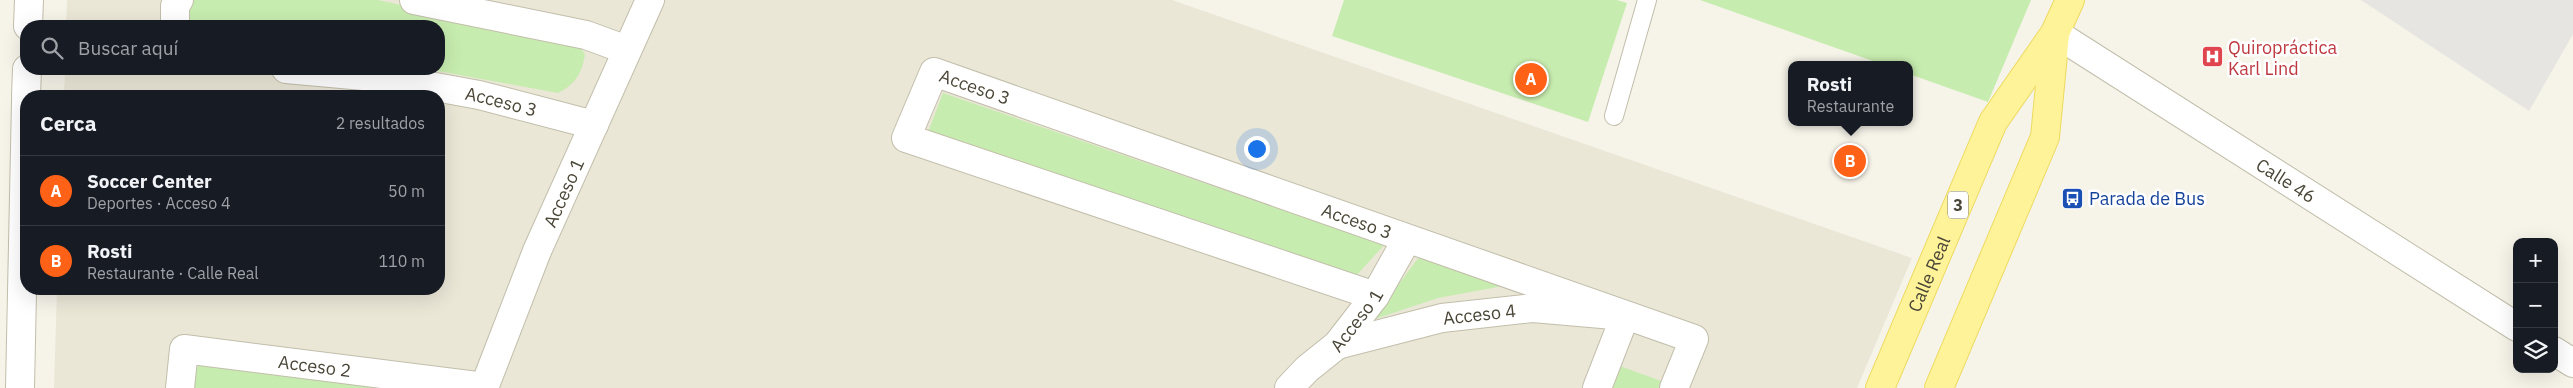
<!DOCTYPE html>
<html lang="es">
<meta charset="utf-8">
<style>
:root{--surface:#171b24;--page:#20242c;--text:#f1f3f6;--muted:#9ea1a6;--line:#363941;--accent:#ff6117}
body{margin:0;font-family:"IBM Plex Sans",sans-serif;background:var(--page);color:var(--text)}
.controls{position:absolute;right:15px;bottom:15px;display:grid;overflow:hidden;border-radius:10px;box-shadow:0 5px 20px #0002}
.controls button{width:45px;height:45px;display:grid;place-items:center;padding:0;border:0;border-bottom:1px solid var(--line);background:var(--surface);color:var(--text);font:25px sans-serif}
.you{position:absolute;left:1256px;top:148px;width:18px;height:18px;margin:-12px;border:4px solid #fff;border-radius:50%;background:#1a73e8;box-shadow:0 0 0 8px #1a73e833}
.badge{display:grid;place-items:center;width:32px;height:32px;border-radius:50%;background:var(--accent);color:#fff;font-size:16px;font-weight:700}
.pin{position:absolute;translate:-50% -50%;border:2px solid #fff;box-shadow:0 1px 5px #0006}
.popup{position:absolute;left:1788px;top:61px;width:125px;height:65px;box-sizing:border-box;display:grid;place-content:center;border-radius:10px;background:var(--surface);filter:drop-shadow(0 1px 4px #0005);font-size:16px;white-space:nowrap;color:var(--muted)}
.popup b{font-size:19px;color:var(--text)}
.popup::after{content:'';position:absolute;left:50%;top:100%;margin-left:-10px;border:10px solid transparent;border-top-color:var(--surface)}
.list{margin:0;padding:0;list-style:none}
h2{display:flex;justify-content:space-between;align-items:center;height:65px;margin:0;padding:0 20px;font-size:21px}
h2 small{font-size:16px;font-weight:400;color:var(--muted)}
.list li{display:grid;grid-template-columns:32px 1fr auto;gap:15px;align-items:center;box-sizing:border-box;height:70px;padding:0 20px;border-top:1px solid var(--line)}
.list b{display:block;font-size:19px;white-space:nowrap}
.list p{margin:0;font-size:16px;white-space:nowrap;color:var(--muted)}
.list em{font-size:16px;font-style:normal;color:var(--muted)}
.icon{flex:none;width:28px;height:28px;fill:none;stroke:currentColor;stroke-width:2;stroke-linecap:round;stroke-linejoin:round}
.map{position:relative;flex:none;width:2573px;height:388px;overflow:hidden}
.search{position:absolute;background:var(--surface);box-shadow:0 5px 20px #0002;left:20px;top:20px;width:425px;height:55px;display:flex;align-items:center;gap:12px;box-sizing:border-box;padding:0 18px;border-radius:20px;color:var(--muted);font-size:19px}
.panel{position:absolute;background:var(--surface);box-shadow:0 5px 20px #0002;left:20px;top:90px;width:425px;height:205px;border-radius:20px}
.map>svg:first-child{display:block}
.residential{fill:#eae7d7}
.green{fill:#c7ecaf}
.parking{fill:#e7e5e1}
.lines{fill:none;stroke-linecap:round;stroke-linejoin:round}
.service-casing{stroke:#c2beab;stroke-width:20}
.minor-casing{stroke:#c2beab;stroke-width:30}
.primary-casing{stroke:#edda60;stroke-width:30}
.service{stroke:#fff;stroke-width:18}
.minor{stroke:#fff;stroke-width:28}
.primary{stroke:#fff399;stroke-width:28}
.labels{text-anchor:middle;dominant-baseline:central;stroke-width:5;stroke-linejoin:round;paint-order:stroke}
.shield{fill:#fff;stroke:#807e73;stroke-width:1}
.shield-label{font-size:16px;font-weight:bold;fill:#4a4637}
.health-label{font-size:18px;fill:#be3a42;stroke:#fff;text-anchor:start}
.street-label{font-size:18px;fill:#4a4637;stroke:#fff}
.transit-label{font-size:18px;fill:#164399;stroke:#fff;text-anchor:start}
</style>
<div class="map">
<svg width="2573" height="388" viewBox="0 0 2573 388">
<rect width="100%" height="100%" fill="#f6f4e9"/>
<path class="residential" d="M 67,0 L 1172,0 L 1912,258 L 1857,388 L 54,388 L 57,289 L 439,289 L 439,96 L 64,96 L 65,69 L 439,69 L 439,26 L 66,26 Z"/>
<g class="green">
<path d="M 191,0 L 378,0 L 576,43 L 585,54 C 582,73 576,84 558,93 L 427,69 L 439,69 L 439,26 L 185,26 Z"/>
<path d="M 1344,0 L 1617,0 L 1627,3 L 1588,122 L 1332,36 Z"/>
<path d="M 1700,0 L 2031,0 L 1988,102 L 1909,74 L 1909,65 L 1884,65 Z"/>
<path d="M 943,93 L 1384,245 L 1356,276 L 928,132 Z"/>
<path d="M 1419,257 L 1503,286 L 1438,298 L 1372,320 Z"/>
<path d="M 204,364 L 424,388 L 187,388 L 193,369 Z"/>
<path d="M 1620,366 L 1661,381 L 1659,388 L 1612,388 Z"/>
</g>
<path class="parking" d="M 2361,0 L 2573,0 L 2573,34 L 2529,111 Z"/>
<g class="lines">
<defs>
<path id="service" d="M 1614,116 L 1647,0"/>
<g id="minor">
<path d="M 414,0 L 586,35 L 627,50"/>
<path d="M 28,26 L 29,0"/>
<path d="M 175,26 L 175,6 L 179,0"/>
<path id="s1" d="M 2055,33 L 2517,327"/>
<path id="s2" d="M 286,69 L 386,78 L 479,95 L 594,125"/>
<path d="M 26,96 L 27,69"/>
<path id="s3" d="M 1375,296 L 906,138 L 934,72 L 1694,339 L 1674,388"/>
<path id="s4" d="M 1337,345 L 1442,318 L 1533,308 L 1625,316 L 1597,388"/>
<path d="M 2554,351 L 2573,363"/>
<path d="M 20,388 L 26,101"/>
<path id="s5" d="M 180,388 L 184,349 L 485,387"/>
<path id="s6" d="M 484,388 L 537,251 L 650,0"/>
<path id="s7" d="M 1289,388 L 1307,369 L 1337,345 L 1375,296 L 1407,239"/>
</g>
<g id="primary">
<path id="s8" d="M 1880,388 L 1993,122 L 2055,33 L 2070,0"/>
<path d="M 1939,388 L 2045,137 L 2055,34"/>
</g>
</defs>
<use href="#service" class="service-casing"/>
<use href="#minor" class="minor-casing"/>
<use href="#primary" class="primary-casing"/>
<use href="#service" class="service"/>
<use href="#minor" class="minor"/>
<use href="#primary" class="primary"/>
</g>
<defs>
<symbol id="hospital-square" viewBox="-11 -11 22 22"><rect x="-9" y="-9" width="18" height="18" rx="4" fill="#e0444e" stroke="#fff"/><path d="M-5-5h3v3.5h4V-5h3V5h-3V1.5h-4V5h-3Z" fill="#fff"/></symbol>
<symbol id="bus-square" viewBox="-11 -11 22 22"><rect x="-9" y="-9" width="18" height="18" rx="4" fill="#1a4fb4" stroke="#fff"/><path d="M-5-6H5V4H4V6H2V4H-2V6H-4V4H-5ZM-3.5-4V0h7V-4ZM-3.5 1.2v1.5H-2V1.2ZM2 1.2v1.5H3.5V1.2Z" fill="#fff"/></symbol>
</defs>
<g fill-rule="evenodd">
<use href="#hospital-square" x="2200" y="44" width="25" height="25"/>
<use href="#bus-square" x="2060" y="186" width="25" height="25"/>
</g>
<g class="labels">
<rect class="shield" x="1948" y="191.5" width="20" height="27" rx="4"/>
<g class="shield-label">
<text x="1958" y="205">3</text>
</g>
<g class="health-label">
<text x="2228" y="47">Quiropráctica<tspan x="2228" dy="21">Karl Lind</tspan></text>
</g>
<g class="street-label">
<text stroke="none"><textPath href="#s3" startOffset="610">Acceso 3</textPath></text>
<text stroke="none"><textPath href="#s2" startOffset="218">Acceso 3</textPath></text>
<text stroke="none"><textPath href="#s1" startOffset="274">Calle 46</textPath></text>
<text stroke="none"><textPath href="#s6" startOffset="211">Acceso 1</textPath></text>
<text stroke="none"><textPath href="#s3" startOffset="1015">Acceso 3</textPath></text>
<text stroke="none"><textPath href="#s8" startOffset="124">Calle Real</textPath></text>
<text stroke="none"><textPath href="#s4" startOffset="146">Acceso 4</textPath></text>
<text stroke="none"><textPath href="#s7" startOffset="96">Acceso 1</textPath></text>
<text stroke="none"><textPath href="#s5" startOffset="171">Acceso 2</textPath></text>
</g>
<g class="transit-label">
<text x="2089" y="198">Parada de Bus</text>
</g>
</g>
</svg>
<div class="controls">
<button>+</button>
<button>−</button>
<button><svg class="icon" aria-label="layers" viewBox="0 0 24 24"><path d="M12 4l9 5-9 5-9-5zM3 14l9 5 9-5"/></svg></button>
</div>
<div class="you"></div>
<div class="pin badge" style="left:1531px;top:79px">A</div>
<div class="pin badge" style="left:1850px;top:161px">B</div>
<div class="popup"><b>Rosti</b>Restaurante</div>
<div class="search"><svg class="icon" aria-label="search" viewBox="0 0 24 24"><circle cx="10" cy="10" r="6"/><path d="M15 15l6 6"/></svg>Buscar aquí</div>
<section class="panel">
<h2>Cerca<small>2 resultados</small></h2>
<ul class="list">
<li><span class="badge">A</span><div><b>Soccer Center</b><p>Deportes · Acceso 4</p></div><em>50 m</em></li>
<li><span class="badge">B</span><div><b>Rosti</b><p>Restaurante · Calle Real</p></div><em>110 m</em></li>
</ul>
</section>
</div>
